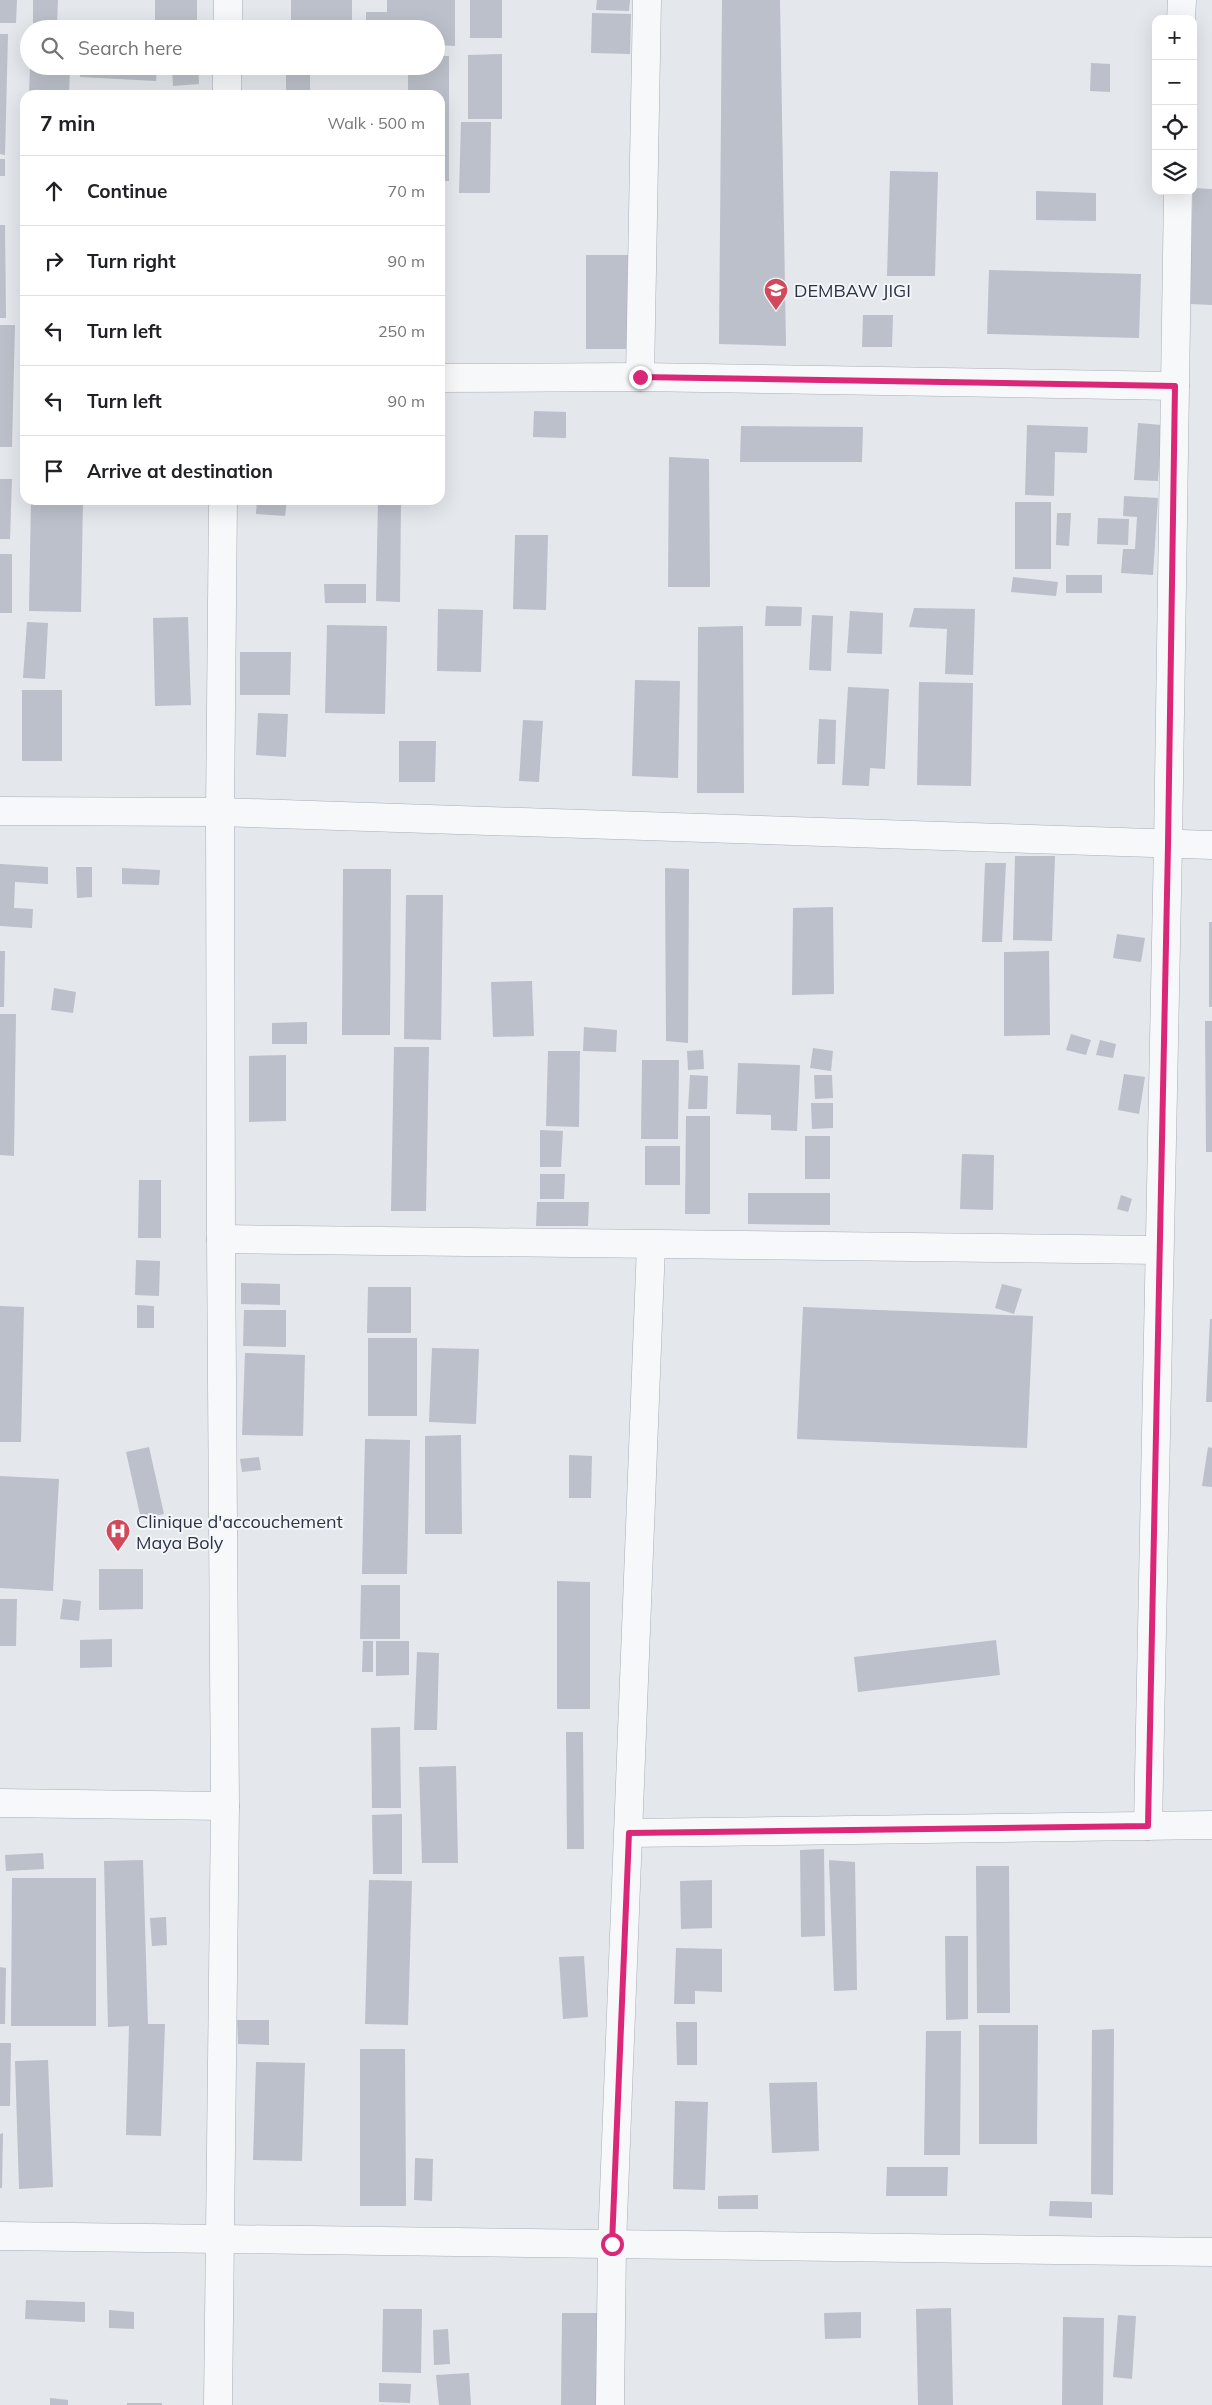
<!DOCTYPE html>
<meta charset="utf-8">
<style>
:root{--surface:#fff;--page:#f2f2f2;--text:#202124;--muted:#757577;--line:#e0e0e0}
body{margin:0;font-family:Mulish,sans-serif;background:var(--page);color:var(--text)}
.controls{position:absolute;right:15px;top:15px;display:grid;overflow:hidden;border-radius:10px;box-shadow:0 5px 20px #0002}
.controls button{width:45px;height:45px;display:grid;place-items:center;padding:0;border:0;border-bottom:1px solid var(--line);background:var(--surface);color:var(--text);font:25px sans-serif}
.stop{position:absolute;width:15px;height:15px;margin:-11px;border:4px solid #db2777;border-radius:50%;background:#fff}
.stop.end{background:#db2777;border-color:#fff;box-shadow:0 1px 5px #0008}
.list{margin:0;padding:0;list-style:none}
h2{display:flex;justify-content:space-between;align-items:center;height:65px;margin:0;padding:0 20px;font-size:21px}
h2 small{font-size:16px;font-weight:400;color:var(--muted)}
.list li{display:grid;grid-template-columns:32px 1fr auto;gap:15px;align-items:center;box-sizing:border-box;height:70px;padding:0 20px;border-top:1px solid var(--line)}
.list b{display:block;font-size:19px;white-space:nowrap}
.list em{font-size:16px;font-style:normal;color:var(--muted)}
.icon{flex:none;width:28px;height:28px;fill:none;stroke:currentColor;stroke-width:2;stroke-linecap:round;stroke-linejoin:round}
.map{position:relative;flex:none;width:1212px;height:2405px;overflow:hidden}
.search{position:absolute;background:var(--surface);box-shadow:0 5px 20px #0002;left:20px;top:20px;width:425px;height:55px;display:flex;align-items:center;gap:12px;box-sizing:border-box;padding:0 18px;border-radius:28px;color:var(--muted);font-size:19px}
.panel{position:absolute;background:var(--surface);box-shadow:0 5px 20px #0002;left:20px;top:90px;width:425px;height:415px;border-radius:15px}
.map>svg:first-child{display:block}
.building{fill:#bbc0ca}
.lines{fill:none;stroke-linecap:round;stroke-linejoin:round}
.minor-casing{stroke:#a9aeb7;stroke-width:29}
.minor{stroke:#f7f8fa;stroke-width:28}
.route{stroke:#db2777;stroke-width:6}
.labels{text-anchor:middle;dominant-baseline:central;stroke-width:4;stroke-linejoin:round;paint-order:stroke}
.poi-label{font-size:18px;fill:#2b3445;stroke:#f4f6f9;text-anchor:start}
</style>
<div class="map">
<svg width="1212" height="2405" viewBox="0 0 1212 2405">
<rect width="100%" height="100%" fill="#e4e7ec"/>
<g class="building">
<path d="M 0,0 L 17,0 L 16,23 L 0,23 Z"/>
<path d="M 33,0 L 58,0 L 57,24 L 33,23 Z"/>
<rect x="155" y="0" width="42" height="29"/>
<rect x="291" y="0" width="61" height="29"/>
<path d="M 387,0 L 455,0 L 455,46 L 436,45 L 436,29 L 366,29 L 366,12 L 387,12 Z"/>
<rect x="470" y="0" width="32" height="38"/>
<path d="M 597,0 L 630,0 L 629,11 L 596,10 Z"/>
<path d="M 722,0 L 780,0 L 786,346 L 719,344 Z"/>
<path d="M 592,13 L 631,14 L 630,54 L 591,53 Z"/>
<path d="M 0,34 L 8,34 L 5,155 L 0,154 Z"/>
<path d="M 502,54 L 502,119 L 468,119 L 468,55 Z"/>
<path d="M 436,56 L 449,56 L 449,181 L 440,181 L 440,95 L 408,95 L 408,66 L 436,66 Z"/>
<path d="M 1091,63 L 1110,64 L 1110,92 L 1090,91 Z"/>
<path d="M 30,66 L 70,66 L 69,95 L 29,95 Z"/>
<path d="M 81,66 L 157,66 L 156,81 L 80,77 Z"/>
<path d="M 172,66 L 198,66 L 199,84 L 173,86 Z"/>
<rect x="286" y="66" width="24" height="29"/>
<path d="M 346,66 L 361,66 L 361,73 L 346,72 Z"/>
<path d="M 461,122 L 491,122 L 490,193 L 459,193 Z"/>
<rect x="0" y="159" width="5" height="17"/>
<path d="M 890,171 L 938,172 L 935,276 L 887,276 Z"/>
<path d="M 1193,188 L 1212,189 L 1212,305 L 1189,304 Z"/>
<path d="M 1036,191 L 1096,193 L 1096,221 L 1036,220 Z"/>
<path d="M 0,225 L 5,225 L 6,318 L 0,318 Z"/>
<path d="M 586,255 L 628,255 L 627,349 L 586,349 Z"/>
<path d="M 989,270 L 1141,274 L 1139,338 L 987,334 Z"/>
<path d="M 863,315 L 893,315 L 892,347 L 862,347 Z"/>
<path d="M 0,325 L 15,325 L 12,447 L 0,447 Z"/>
<path d="M 534,411 L 566,412 L 566,438 L 533,437 Z"/>
<path d="M 1138,423 L 1162,425 L 1158,481 L 1134,480 Z"/>
<path d="M 1027,425 L 1088,427 L 1087,453 L 1055,452 L 1054,496 L 1025,495 Z"/>
<path d="M 741,426 L 863,427 L 862,462 L 740,462 Z"/>
<path d="M 669,457 L 709,459 L 710,587 L 668,587 Z"/>
<path d="M 0,479 L 12,479 L 10,539 L 0,539 Z"/>
<path d="M 1124,496 L 1158,498 L 1153,575 L 1121,573 L 1123,549 L 1135,549 L 1137,517 L 1123,516 Z"/>
<path d="M 31,500 L 83,500 L 81,612 L 29,611 Z"/>
<path d="M 257,500 L 287,500 L 285,516 L 256,514 Z"/>
<path d="M 378,500 L 401,500 L 400,602 L 376,601 Z"/>
<rect x="1015" y="502" width="36" height="67"/>
<path d="M 1057,513 L 1071,513 L 1069,546 L 1056,545 Z"/>
<path d="M 1098,518 L 1129,519 L 1128,545 L 1097,544 Z"/>
<path d="M 515,535 L 548,535 L 546,610 L 513,609 Z"/>
<rect x="0" y="554" width="12" height="59"/>
<rect x="1066" y="575" width="36" height="18"/>
<path d="M 1013,577 L 1058,582 L 1056,596 L 1011,592 Z"/>
<path d="M 324,584 L 366,584 L 366,603 L 325,603 Z"/>
<path d="M 766,606 L 802,607 L 801,626 L 765,626 Z"/>
<path d="M 914,608 L 975,609 L 973,675 L 945,674 L 947,629 L 909,627 Z"/>
<path d="M 438,609 L 483,610 L 481,672 L 437,671 Z"/>
<path d="M 850,611 L 883,613 L 882,654 L 847,653 Z"/>
<path d="M 812,615 L 833,616 L 831,671 L 809,670 Z"/>
<path d="M 188,617 L 191,705 L 155,706 L 153,618 Z"/>
<path d="M 27,622 L 48,623 L 45,679 L 23,678 Z"/>
<path d="M 327,625 L 387,626 L 385,714 L 325,713 Z"/>
<path d="M 743,626 L 744,793 L 697,793 L 698,627 Z"/>
<path d="M 240,652 L 291,652 L 290,695 L 240,695 Z"/>
<path d="M 635,680 L 680,681 L 678,778 L 632,776 Z"/>
<path d="M 919,682 L 973,683 L 971,786 L 917,785 Z"/>
<path d="M 848,687 L 889,689 L 885,769 L 870,768 L 869,786 L 842,785 Z"/>
<rect x="22" y="690" width="40" height="71"/>
<path d="M 258,713 L 288,714 L 286,757 L 256,755 Z"/>
<path d="M 819,719 L 836,720 L 835,764 L 817,764 Z"/>
<path d="M 523,720 L 543,721 L 539,782 L 519,781 Z"/>
<path d="M 399,741 L 436,741 L 435,782 L 399,782 Z"/>
<path d="M 1015,856 L 1055,856 L 1052,941 L 1013,940 Z"/>
<path d="M 985,863 L 1006,863 L 1002,942 L 982,942 Z"/>
<path d="M 0,864 L 48,867 L 48,884 L 15,882 L 14,908 L 33,909 L 32,928 L 0,926 Z"/>
<path d="M 76,867 L 92,867 L 92,897 L 77,898 Z"/>
<path d="M 122,868 L 160,870 L 159,885 L 122,884 Z"/>
<path d="M 665,868 L 689,869 L 688,1043 L 666,1041 Z"/>
<path d="M 343,869 L 391,869 L 390,1035 L 342,1035 Z"/>
<path d="M 406,895 L 443,895 L 441,1040 L 404,1039 Z"/>
<path d="M 833,907 L 834,994 L 792,995 L 793,908 Z"/>
<rect x="1209" y="922" width="3" height="85"/>
<path d="M 1117,934 L 1145,938 L 1141,962 L 1113,958 Z"/>
<path d="M 0,951 L 5,951 L 4,1007 L 0,1007 Z"/>
<path d="M 1049,951 L 1050,1035 L 1004,1036 L 1004,952 Z"/>
<path d="M 532,981 L 534,1036 L 493,1037 L 491,982 Z"/>
<path d="M 54,988 L 76,992 L 73,1013 L 51,1010 Z"/>
<path d="M 0,1014 L 16,1014 L 14,1156 L 0,1155 Z"/>
<path d="M 1205,1021 L 1212,1021 L 1212,1152 L 1206,1152 Z"/>
<path d="M 307,1022 L 307,1044 L 272,1044 L 272,1023 Z"/>
<path d="M 584,1027 L 617,1030 L 616,1052 L 583,1051 Z"/>
<path d="M 1071,1034 L 1091,1040 L 1086,1055 L 1066,1050 Z"/>
<path d="M 1100,1040 L 1116,1044 L 1113,1058 L 1096,1055 Z"/>
<path d="M 394,1047 L 429,1047 L 426,1211 L 391,1211 Z"/>
<path d="M 813,1048 L 833,1051 L 831,1071 L 810,1068 Z"/>
<path d="M 703,1050 L 704,1069 L 688,1070 L 687,1051 Z"/>
<path d="M 548,1051 L 580,1051 L 579,1127 L 546,1126 Z"/>
<path d="M 286,1055 L 286,1121 L 249,1122 L 249,1056 Z"/>
<path d="M 642,1060 L 679,1060 L 678,1139 L 641,1139 Z"/>
<path d="M 738,1063 L 800,1065 L 797,1131 L 771,1130 L 771,1115 L 736,1114 Z"/>
<path d="M 1124,1074 L 1145,1077 L 1139,1114 L 1118,1110 Z"/>
<path d="M 690,1075 L 708,1076 L 707,1109 L 688,1109 Z"/>
<path d="M 814,1075 L 832,1075 L 833,1098 L 815,1099 Z"/>
<path d="M 811,1103 L 833,1103 L 833,1128 L 812,1129 Z"/>
<path d="M 686,1116 L 710,1116 L 710,1214 L 685,1214 Z"/>
<path d="M 540,1130 L 563,1131 L 561,1167 L 540,1167 Z"/>
<rect x="805" y="1136" width="25" height="43"/>
<rect x="645" y="1146" width="35" height="39"/>
<path d="M 962,1154 L 994,1155 L 993,1210 L 960,1209 Z"/>
<path d="M 540,1174 L 565,1174 L 564,1199 L 540,1199 Z"/>
<path d="M 139,1180 L 161,1180 L 161,1238 L 138,1238 Z"/>
<path d="M 748,1193 L 830,1193 L 830,1225 L 748,1224 Z"/>
<path d="M 1121,1195 L 1132,1199 L 1128,1212 L 1117,1209 Z"/>
<path d="M 537,1202 L 589,1202 L 588,1226 L 536,1226 Z"/>
<path d="M 136,1260 L 160,1261 L 159,1296 L 135,1295 Z"/>
<path d="M 241,1283 L 280,1284 L 280,1305 L 241,1304 Z"/>
<path d="M 1002,1284 L 1022,1289 L 1014,1314 L 995,1308 Z"/>
<path d="M 368,1287 L 411,1287 L 411,1333 L 367,1333 Z"/>
<path d="M 137,1305 L 154,1306 L 154,1328 L 137,1328 Z"/>
<path d="M 0,1306 L 24,1307 L 21,1442 L 0,1442 Z"/>
<path d="M 803,1307 L 1033,1316 L 1027,1448 L 797,1439 Z"/>
<path d="M 244,1310 L 286,1310 L 286,1347 L 243,1346 Z"/>
<path d="M 1210,1319 L 1212,1319 L 1212,1402 L 1206,1402 Z"/>
<rect x="368" y="1338" width="49" height="78"/>
<path d="M 432,1348 L 479,1349 L 476,1424 L 429,1422 Z"/>
<path d="M 245,1353 L 305,1355 L 303,1436 L 242,1435 Z"/>
<path d="M 461,1435 L 462,1534 L 425,1534 L 425,1436 Z"/>
<path d="M 365,1439 L 410,1440 L 407,1574 L 362,1574 Z"/>
<path d="M 149,1447 L 164,1514 L 141,1519 L 126,1452 Z"/>
<path d="M 1208,1447 L 1212,1448 L 1212,1487 L 1202,1486 Z"/>
<path d="M 569,1455 L 592,1456 L 591,1498 L 569,1498 Z"/>
<path d="M 259,1457 L 261,1470 L 242,1472 L 240,1459 Z"/>
<path d="M 0,1476 L 59,1479 L 53,1591 L 0,1588 Z"/>
<path d="M 99,1569 L 143,1569 L 143,1609 L 99,1610 Z"/>
<path d="M 557,1581 L 590,1582 L 590,1709 L 557,1709 Z"/>
<path d="M 361,1585 L 400,1585 L 400,1639 L 360,1639 Z"/>
<path d="M 0,1599 L 17,1599 L 16,1646 L 0,1646 Z"/>
<path d="M 63,1599 L 81,1601 L 79,1621 L 60,1619 Z"/>
<path d="M 112,1639 L 112,1667 L 80,1668 L 80,1640 Z"/>
<path d="M 996,1640 L 1000,1675 L 858,1692 L 854,1657 Z"/>
<path d="M 363,1641 L 373,1641 L 373,1672 L 362,1672 Z"/>
<path d="M 376,1641 L 409,1641 L 409,1675 L 376,1676 Z"/>
<path d="M 417,1652 L 439,1653 L 437,1730 L 414,1730 Z"/>
<path d="M 400,1727 L 401,1808 L 372,1808 L 371,1728 Z"/>
<path d="M 566,1732 L 583,1732 L 584,1849 L 567,1849 Z"/>
<path d="M 456,1766 L 458,1863 L 422,1863 L 419,1767 Z"/>
<path d="M 402,1814 L 402,1874 L 373,1874 L 372,1815 Z"/>
<path d="M 824,1849 L 825,1936 L 801,1937 L 800,1850 Z"/>
<path d="M 43,1853 L 44,1869 L 6,1871 L 5,1855 Z"/>
<path d="M 143,1860 L 148,2024 L 165,2024 L 161,2136 L 126,2135 L 129,2026 L 108,2027 L 104,1861 Z"/>
<path d="M 829,1860 L 855,1862 L 857,1990 L 834,1991 Z"/>
<path d="M 976,1866 L 1009,1866 L 1010,2013 L 977,2013 Z"/>
<path d="M 12,1878 L 96,1878 L 96,2026 L 11,2026 Z"/>
<path d="M 369,1880 L 412,1881 L 408,2025 L 365,2024 Z"/>
<path d="M 712,1880 L 712,1928 L 681,1929 L 680,1881 Z"/>
<path d="M 166,1917 L 167,1945 L 152,1946 L 150,1918 Z"/>
<path d="M 945,1936 L 968,1936 L 968,2019 L 946,2020 Z"/>
<path d="M 676,1948 L 722,1949 L 722,1992 L 695,1991 L 695,2004 L 674,2004 Z"/>
<path d="M 584,1956 L 588,2017 L 563,2019 L 559,1957 Z"/>
<path d="M 0,1967 L 6,1968 L 5,2024 L 0,2024 Z"/>
<path d="M 237,2020 L 269,2020 L 269,2045 L 238,2044 Z"/>
<path d="M 676,2022 L 697,2022 L 697,2065 L 677,2065 Z"/>
<path d="M 979,2025 L 1038,2025 L 1037,2144 L 979,2144 Z"/>
<path d="M 1114,2029 L 1113,2195 L 1091,2194 L 1092,2030 Z"/>
<path d="M 926,2031 L 961,2031 L 960,2155 L 924,2155 Z"/>
<path d="M 0,2043 L 11,2043 L 10,2106 L 0,2106 Z"/>
<path d="M 360,2049 L 405,2049 L 406,2206 L 360,2206 Z"/>
<path d="M 48,2060 L 53,2187 L 19,2189 L 15,2061 Z"/>
<path d="M 256,2062 L 305,2063 L 302,2161 L 253,2160 Z"/>
<path d="M 817,2082 L 819,2151 L 772,2153 L 769,2083 Z"/>
<path d="M 675,2101 L 708,2102 L 705,2190 L 673,2189 Z"/>
<path d="M 3,2133 L 2,2188 L 0,2188 L 0,2134 Z"/>
<path d="M 415,2158 L 433,2159 L 432,2201 L 414,2200 Z"/>
<path d="M 887,2167 L 948,2167 L 947,2196 L 886,2196 Z"/>
<path d="M 758,2195 L 758,2209 L 718,2209 L 718,2196 Z"/>
<path d="M 1050,2201 L 1092,2202 L 1092,2218 L 1049,2216 Z"/>
<path d="M 26,2300 L 85,2302 L 85,2322 L 25,2319 Z"/>
<path d="M 951,2308 L 953,2405 L 918,2405 L 916,2309 Z"/>
<path d="M 383,2309 L 422,2309 L 421,2373 L 382,2372 Z"/>
<path d="M 109,2310 L 134,2312 L 134,2329 L 109,2328 Z"/>
<path d="M 861,2312 L 861,2338 L 825,2339 L 824,2313 Z"/>
<path d="M 562,2313 L 605,2313 L 605,2405 L 561,2405 Z"/>
<path d="M 1118,2315 L 1136,2316 L 1132,2379 L 1113,2377 Z"/>
<path d="M 1063,2317 L 1104,2318 L 1103,2405 L 1062,2405 Z"/>
<path d="M 448,2329 L 450,2364 L 434,2365 L 433,2330 Z"/>
<path d="M 469,2373 L 471,2405 L 439,2405 L 436,2375 Z"/>
<path d="M 379,2383 L 411,2384 L 410,2403 L 379,2402 Z"/>
<path d="M 50,2398 L 68,2400 L 68,2405 L 50,2405 Z"/>
<rect x="127" y="2403" width="35" height="2"/>
</g>
<g class="lines">
<defs>
<g id="minor">
<path d="M 1181,19 L 1182,0"/>
<path d="M 228,29 L 228,0"/>
<path d="M 227,95 L 227,66"/>
<path d="M 640,377 L 647,0"/>
<path d="M 440,378 L 640,377 L 1175,386"/>
<path d="M 0,811 L 220,812 L 1212,845"/>
<path d="M 221,1239 L 1159,1250"/>
<path d="M 0,1803 L 225,1806"/>
<path d="M 1148,1826 L 1168,845 L 1178,191"/>
<path d="M 629,1833 L 1212,1825"/>
<path d="M 0,2236 L 1212,2252"/>
<path d="M 218,2405 L 225,1806 L 221,1239 L 220,812 L 223,500"/>
<path d="M 610,2405 L 612,2244 L 651,1245"/>
</g>
</defs>
<use href="#minor" class="minor-casing"/>
<use href="#minor" class="minor"/>
</g>
<g class="lines">
<path class="route" d="M 612,2244 L 629,1833 L 1148,1826 L 1168,845 L 1175,386 L 640,377"/>
</g>
<defs>
<symbol id="school-pin" viewBox="-11 -11 22 30"><path d="M0 17L-7.5 6A9.5 9.5 0 1 1 7.5 6Z" fill="#d1495b" stroke="#f4f6f9"/><path d="M0-5L7-2L0 1L-7-2ZM-4 1L0 2.5L4 1V4Q0 6-4 4Z" fill="#fff"/></symbol>
<symbol id="hospital-pin" viewBox="-11 -11 22 30"><path d="M0 17L-7.5 6A9.5 9.5 0 1 1 7.5 6Z" fill="#d1495b" stroke="#f4f6f9"/><path d="M-5-5h3v3.5h4V-5h3V5h-3V1.5h-4V5h-3Z" fill="#fff"/></symbol>
</defs>
<g fill-rule="evenodd">
<use href="#school-pin" x="762" y="276" width="28" height="38"/>
<use href="#hospital-pin" x="104" y="1517" width="28" height="38"/>
</g>
<g class="labels">
<g class="poi-label">
<text x="794" y="290">DEMBAW JIGI</text>
<text x="136" y="1521">Clinique d'accouchement<tspan x="136" dy="21">Maya Boly</tspan></text>
</g>
</g>
</svg>
<div class="controls">
<button>+</button>
<button>−</button>
<button><svg class="icon" aria-label="locate" viewBox="0 0 24 24"><circle cx="12" cy="12" r="6"/><path d="M12 2v4M12 18v4M2 12h4M18 12h4"/></svg></button>
<button><svg class="icon" aria-label="layers" viewBox="0 0 24 24"><path d="M12 4l9 5-9 5-9-5zM3 14l9 5 9-5"/></svg></button>
</div>
<div class="stop" style="left:612px;top:2244px"></div>
<div class="stop end" style="left:640px;top:377px"></div>
<div class="search"><svg class="icon" aria-label="search" viewBox="0 0 24 24"><circle cx="10" cy="10" r="6"/><path d="M15 15l6 6"/></svg>Search here</div>
<section class="panel">
<h2>7 min<small>Walk · 500 m</small></h2>
<ul class="list">
<li><svg class="icon" aria-label="ahead" viewBox="0 0 24 24"><path d="M12 20V5M6 11l6-6 6 6"/></svg><div><b>Continue</b></div><em>70 m</em></li>
<li><svg class="icon" aria-label="right" viewBox="0 0 24 24"><path d="M7 20v-9h11M14 6l5 5-5 5"/></svg><div><b>Turn right</b></div><em>90 m</em></li>
<li><svg class="icon" aria-label="left" viewBox="0 0 24 24"><path d="M17 20v-9H6M10 6l-5 5 5 5"/></svg><div><b>Turn left</b></div><em>250 m</em></li>
<li><svg class="icon" aria-label="left" viewBox="0 0 24 24"><path d="M17 20v-9H6M10 6l-5 5 5 5"/></svg><div><b>Turn left</b></div><em>90 m</em></li>
<li><svg class="icon" aria-label="arrive" viewBox="0 0 24 24"><path d="M6 21V4h12l-3 4 3 4H6"/></svg><div><b>Arrive at destination</b></div></li>
</ul>
</section>
</div>
